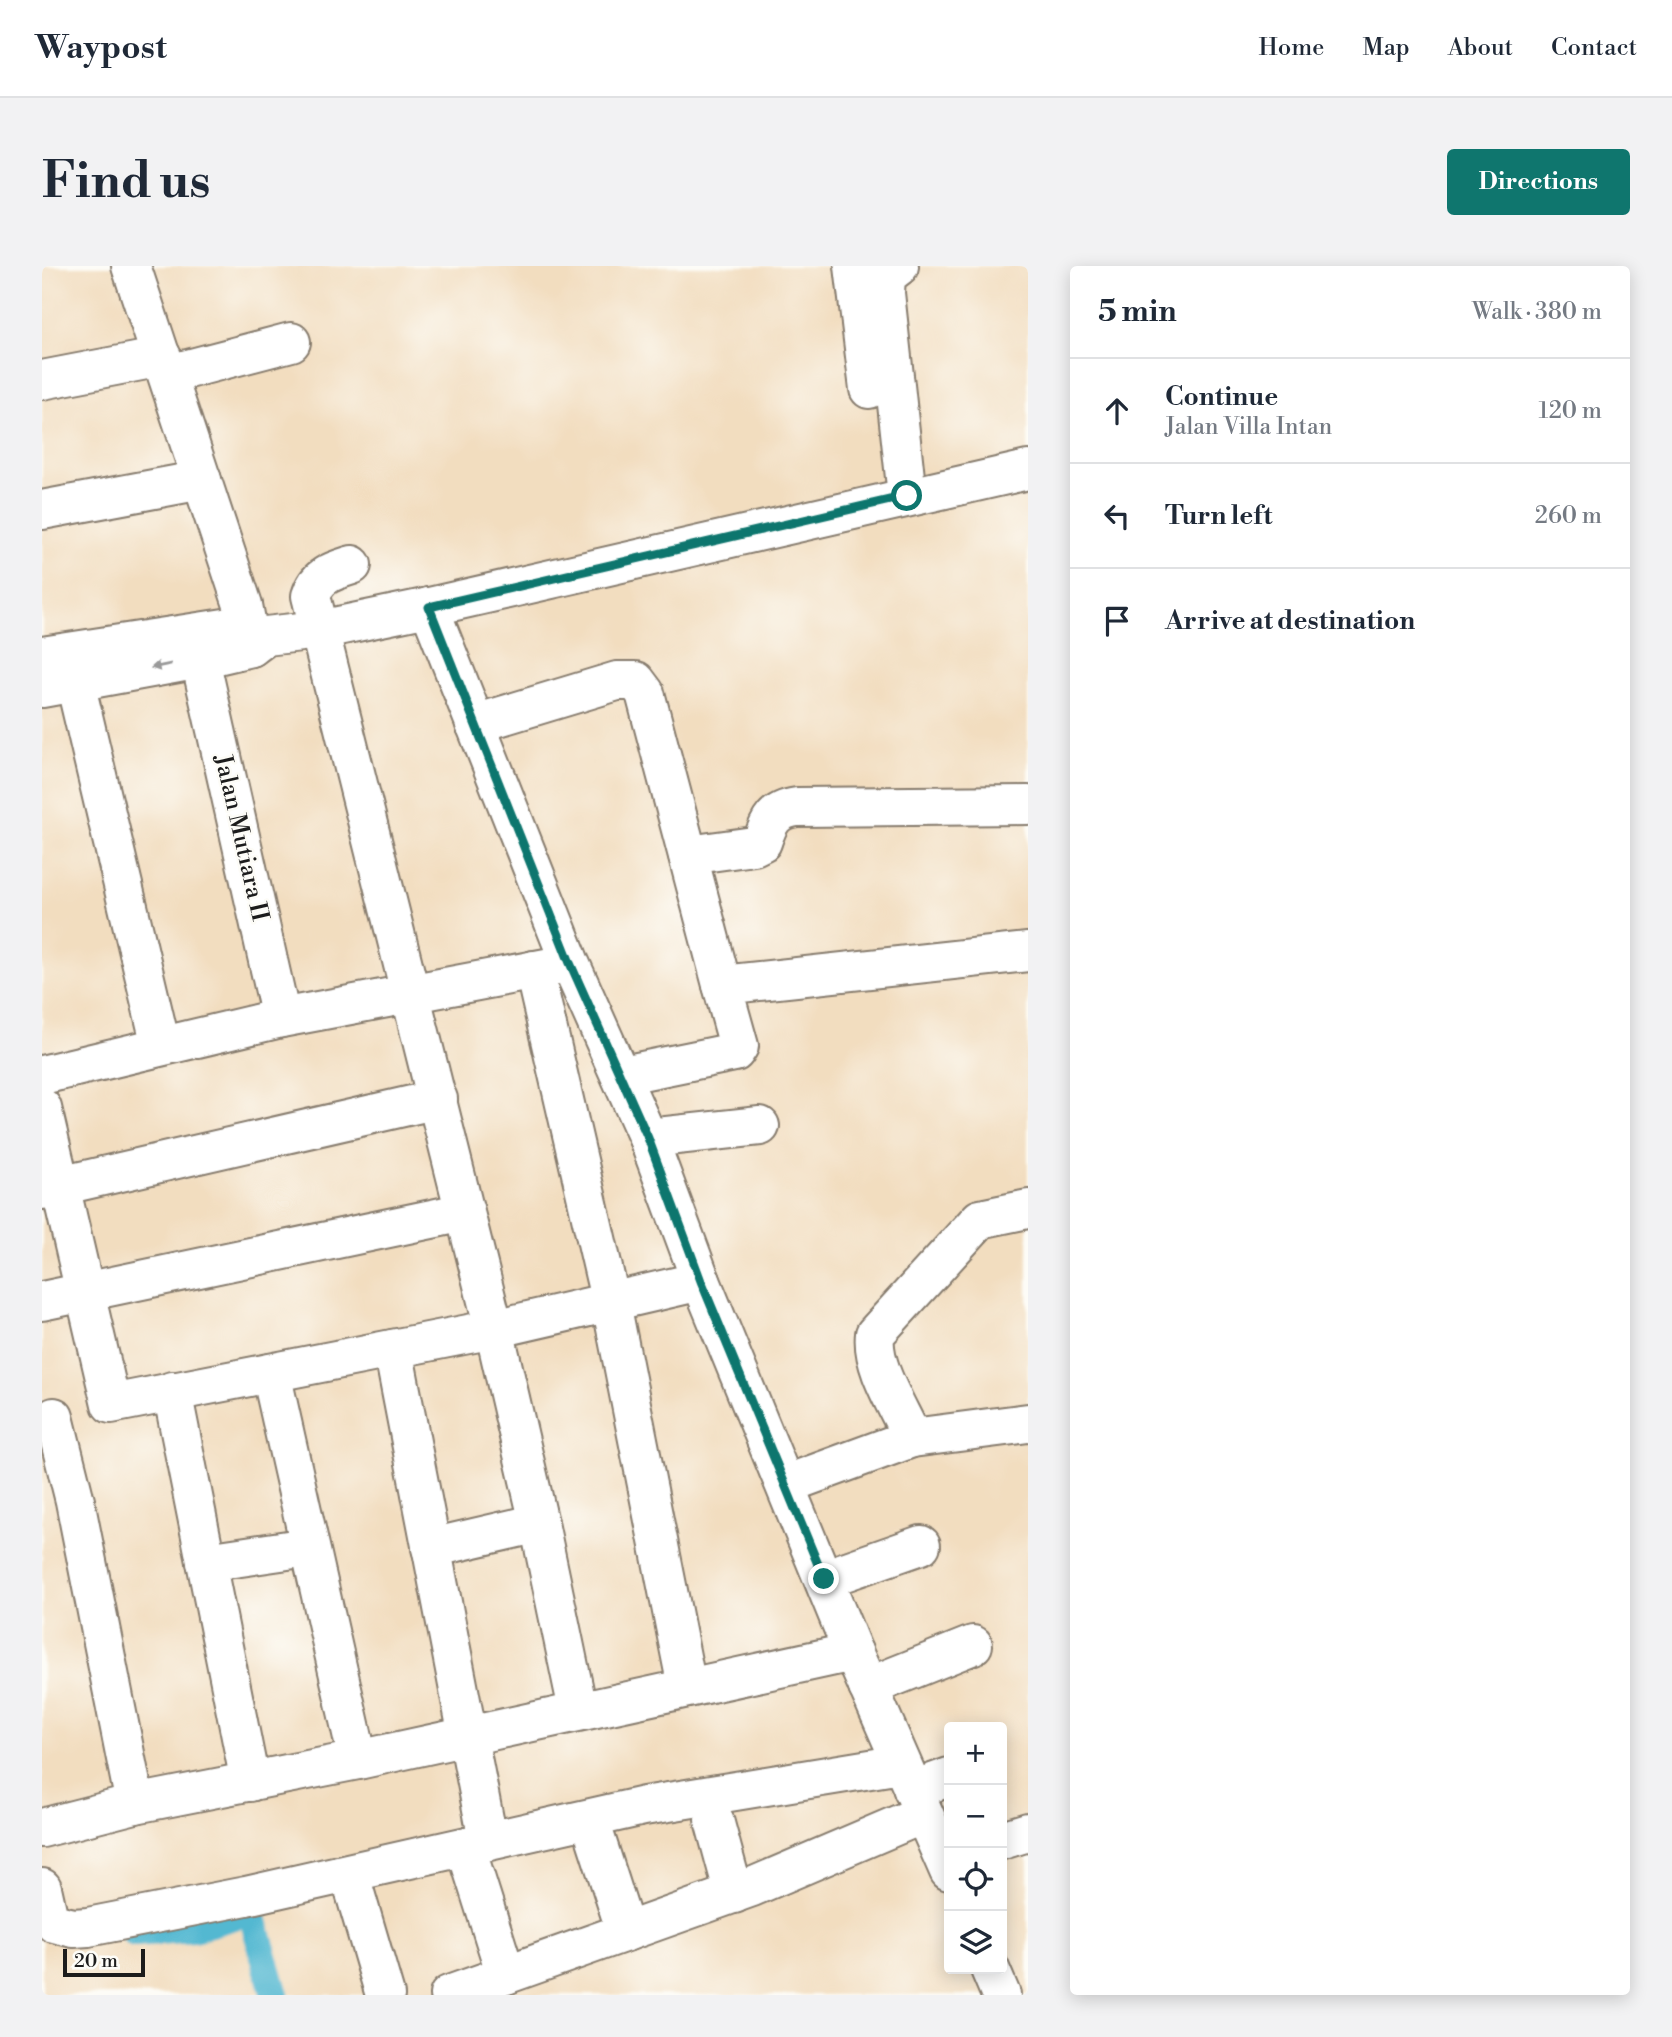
<!DOCTYPE html>
<meta charset="utf-8">
<style>
:root{--surface:#fff;--page:#f2f2f3;--text:#1f2937;--muted:#747a83;--line:#e0e1e3;--accent:#0f766e}
body{margin:0;font-family:"Libre Bodoni",serif;background:var(--page);color:var(--text)}
.controls{position:absolute;right:21px;bottom:21px;display:grid;overflow:hidden;border-radius:7px;box-shadow:0 4px 18px #0003}
.controls button{width:63px;height:63px;display:grid;place-items:center;padding:0;border:0;border-bottom:2px solid var(--line);background:var(--surface);color:var(--text);font:35px sans-serif}
.scale{position:absolute;left:21px;bottom:18px;width:82px;box-sizing:border-box;padding-left:7px;border:4px solid #1c1c1c;border-top:0;font-size:19px;line-height:24px;white-space:nowrap;color:#1c1c1c;-webkit-text-stroke:5px #fdfcf7;paint-order:stroke}
.stop{position:absolute;width:21px;height:21px;margin:-16px;border:5px solid #0f766e;border-radius:50%;background:#fff}
.stop.end{background:#0f766e;border-color:#fff;box-shadow:0 2px 7px #0008}
.list{margin:0;padding:0;list-style:none}
h2{display:flex;justify-content:space-between;align-items:center;height:91px;margin:0;padding:0 28px;font-size:30px}
h2 small{font-size:23px;font-weight:400;color:var(--muted)}
.list li{display:grid;grid-template-columns:46px 1fr auto;gap:21px;align-items:center;box-sizing:border-box;height:105px;padding:0 28px;border-top:2px solid var(--line)}
.list b{display:block;font-size:26px;white-space:nowrap}
.list p{margin:0;font-size:23px;white-space:nowrap;color:var(--muted)}
.list em{font-size:23px;font-style:normal;color:var(--muted)}
.icon{flex:none;width:38px;height:38px;fill:none;stroke:currentColor;stroke-width:2;stroke-linecap:round;stroke-linejoin:round}
.map{position:relative;flex:none;width:986px;height:1729px;overflow:hidden;border-radius:7px}
header{display:flex;align-items:center;gap:42px;box-sizing:border-box;height:98px;padding:0 35px;background:var(--surface);border-bottom:2px solid var(--line)}
header strong{font-size:33px}
nav{display:flex;gap:38px;margin-inline-start:auto;font-size:24px}
.intro{display:flex;align-items:center;justify-content:space-between;box-sizing:border-box;height:168px;padding:0 42px}
h1{margin:0;font-size:49px}
.button{padding:18px 32px;border-radius:7px;background:var(--accent);color:#fff;font-size:24px;font-weight:700}
main{display:flex;gap:42px;padding:0 42px}
aside{flex:1;background:var(--surface);border-radius:7px;box-shadow:0 4px 18px #0003}
.map>svg:first-child{display:block}
.lines{fill:none;stroke-linecap:round;stroke-linejoin:round}
.canal{stroke:#53b8d1;stroke-width:28}
.minor-casing{stroke:#877c6e;stroke-width:42}
.minor{stroke:#fff;stroke-width:38}
.oneway{fill:#999}
.route{stroke:#0f766e;stroke-width:9}
.labels{text-anchor:middle;dominant-baseline:central;stroke-width:5;stroke-linejoin:round;paint-order:stroke}
.street-label{font-size:24px;fill:#1c1c1c;stroke:#fdfcf7}
</style>
<header>
<strong>Waypost</strong>
<nav><a>Home</a><a>Map</a><a>About</a><a>Contact</a></nav>
</header>
<div class="intro"><h1>Find us</h1><a class="button">Directions</a></div>
<main>
<div class="map">
<svg width="986" height="1729" viewBox="0 0 986 1729">
<rect width="100%" height="100%" fill="#fdfcf7"/>
<filter id="ink" filterUnits="userSpaceOnUse"><feTurbulence type="fractalNoise" baseFrequency=".0143" numOctaves="2"/><feDisplacementMap in="SourceGraphic" scale="14" xChannelSelector="R" yChannelSelector="G"/><feConvolveMatrix kernelMatrix="1 2 1 2 8 2 1 2 1" color-interpolation-filters="sRGB"/></filter>
<filter id="wash" filterUnits="userSpaceOnUse"><feTurbulence type="fractalNoise" baseFrequency=".00686" numOctaves="4" result="noise"/><feDisplacementMap in="SourceGraphic" scale="28" xChannelSelector="R" yChannelSelector="G"/><feGaussianBlur stdDeviation="1.57" result="paint"/><feColorMatrix in="noise" values="0 0 0 0 0 0 0 0 0 0 0 0 0 0 0 0 0 1.4 0 .05"/><feComposite in="paint" operator="in"/></filter>
<g filter="url(#wash)">
<rect width="100%" height="100%" fill="#f2ddbf"/>
<g class="lines">
<path class="canal" d="M 93,1667 L 151,1662 L 209,1645 L 233,1729"/>
</g>
</g>
<g filter="url(#ink)">
<g class="lines">
<defs>
<g id="minor">
<path d="M 89,0 L 201,339 L 209,381"/>
<path d="M 812,0 L 827,123"/>
<path d="M 857,0 L 844,10 L 843,27 L 865,230"/>
<path d="M 127,108 L 249,76"/>
<path d="M 0,114 L 120,91"/>
<path d="M 0,244 L 160,214"/>
<path d="M 310,299 C 291,305 275,309 269,330 L 452,1063 L 497,1257 L 536,1444"/>
<path d="M 387,341 L 528,697 L 606,872 L 659,1015 L 811,1386 L 907,1605"/>
<path d="M 0,390 L 202,359"/>
<path d="M 158,393 L 239,752"/>
<path d="M 33,416 L 119,780"/>
<path d="M 0,422 L 158,393 L 209,381 L 224,370 L 277,364 L 387,341 L 986,204"/>
<path d="M 433,458 L 575,415 L 594,415 L 603,427 L 680,719"/>
<path d="M 646,589 L 712,580 L 720,576 C 727,555 732,544 755,541 L 986,539"/>
<path d="M 492,704 L 569,1037 L 645,1421"/>
<path d="M 0,809 L 239,752 L 515,700"/>
<path d="M 580,809 L 693,786 L 697,780 L 680,719 L 986,686"/>
<path d="M 0,842 L 69,1138 L 452,1063 L 659,1015"/>
<path d="M 606,872 L 718,860"/>
<path d="M 0,924 L 396,833"/>
<path d="M 0,1035 L 423,946"/>
<path d="M 351,1083 L 446,1574"/>
<path d="M 229,1107 L 316,1494"/>
<path d="M 130,1125 L 208,1516"/>
<path d="M 12,1151 L 33,1235 L 93,1538"/>
<path d="M 870,1172 C 857,1142 829,1101 833,1068 L 938,953 L 986,943"/>
<path d="M 745,1218 L 870,1172 L 986,1157"/>
<path d="M 389,1282 L 497,1257"/>
<path d="M 164,1296 L 266,1281"/>
<path d="M 782,1313 L 879,1279"/>
<path d="M 826,1421 L 931,1379"/>
<path d="M 871,1524 L 907,1511"/>
<path d="M 672,1554 L 692,1628"/>
<path d="M 0,1562 L 93,1538 L 316,1494 L 811,1386"/>
<path d="M 554,1573 L 584,1666"/>
<path d="M 960,1574 L 986,1566"/>
<path d="M 428,1595 L 464,1709"/>
<path d="M 311,1620 L 343,1729"/>
<path d="M 0,1622 L 6,1649 L 12,1657 L 31,1662 L 46,1661 L 204,1630 L 602,1540 L 859,1498"/>
<path d="M 948,1703 L 959,1729"/>
<path d="M 407,1729 L 710,1621 L 881,1548"/>
</g>
</defs>
<use href="#minor" class="minor-casing"/>
<use href="#minor" class="minor"/>
</g>
<defs><path id="oneway-solid" d="M-6-.8H1V-3.2L6.5 0L1 3.2V.8H-6Z" transform="scale(1.75)"/></defs>
<use class="oneway" href="#oneway-solid" transform="translate(119 400) rotate(169)"/>
</g>
<g class="lines" filter="url(#ink)">
<path class="route" d="M 782,1313 L 659,1015 L 606,872 L 528,697 L 387,341 L 865,230"/>
</g>
<g class="labels">
<g class="street-label">
<text transform="translate(199 572) rotate(77)">Jalan Mutiara II</text>
</g>
</g>
</svg>
<div class="controls">
<button>+</button>
<button>−</button>
<button><svg class="icon" aria-label="locate" viewBox="0 0 24 24"><circle cx="12" cy="12" r="6"/><path d="M12 2v4M12 18v4M2 12h4M18 12h4"/></svg></button>
<button><svg class="icon" aria-label="layers" viewBox="0 0 24 24"><path d="M12 4l9 5-9 5-9-5zM3 14l9 5 9-5"/></svg></button>
</div>
<div class="scale">20 m</div>
<div class="stop" style="left:865px;top:230px"></div>
<div class="stop end" style="left:782px;top:1313px"></div>
</div>
<aside>
<h2>5 min<small>Walk · 380 m</small></h2>
<ul class="list">
<li><svg class="icon" aria-label="ahead" viewBox="0 0 24 24"><path d="M12 20V5M6 11l6-6 6 6"/></svg><div><b>Continue</b><p>Jalan Villa Intan</p></div><em>120 m</em></li>
<li><svg class="icon" aria-label="left" viewBox="0 0 24 24"><path d="M17 20v-9H6M10 6l-5 5 5 5"/></svg><div><b>Turn left</b></div><em>260 m</em></li>
<li><svg class="icon" aria-label="arrive" viewBox="0 0 24 24"><path d="M6 21V4h12l-3 4 3 4H6"/></svg><div><b>Arrive at destination</b></div></li>
</ul>
</aside>
</main>
